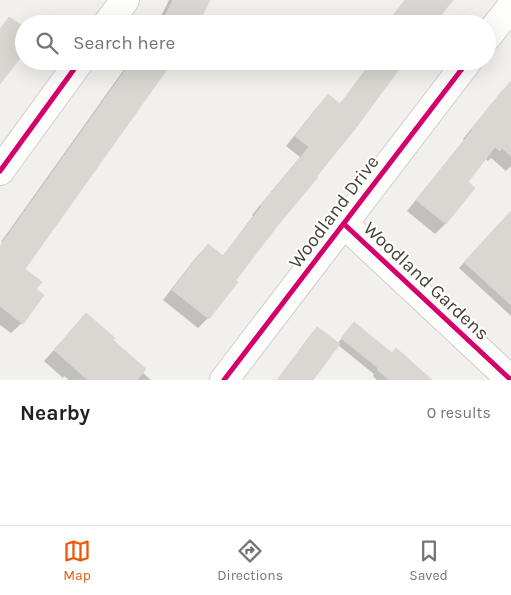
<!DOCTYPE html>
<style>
:root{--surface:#fff;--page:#f6f6f6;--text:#202124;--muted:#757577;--line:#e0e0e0;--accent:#ea580c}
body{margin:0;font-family:Karla,sans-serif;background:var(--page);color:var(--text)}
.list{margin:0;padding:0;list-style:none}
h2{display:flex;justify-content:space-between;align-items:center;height:65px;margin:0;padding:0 20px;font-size:21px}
h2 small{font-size:16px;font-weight:400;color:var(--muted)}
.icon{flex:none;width:28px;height:28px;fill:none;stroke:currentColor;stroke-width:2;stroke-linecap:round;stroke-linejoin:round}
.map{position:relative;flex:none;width:511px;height:380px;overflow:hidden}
.search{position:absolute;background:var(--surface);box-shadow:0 5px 20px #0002;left:15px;right:15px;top:15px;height:55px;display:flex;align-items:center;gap:12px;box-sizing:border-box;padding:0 18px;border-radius:28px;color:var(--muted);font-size:19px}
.sheet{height:145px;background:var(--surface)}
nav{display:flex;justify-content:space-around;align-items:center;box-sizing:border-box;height:70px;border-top:1px solid var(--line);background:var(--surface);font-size:14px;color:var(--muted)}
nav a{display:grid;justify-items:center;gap:2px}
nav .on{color:var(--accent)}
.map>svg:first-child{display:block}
.shadow{fill:#0003}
.building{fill:#dad7d2;stroke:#dbd7d1}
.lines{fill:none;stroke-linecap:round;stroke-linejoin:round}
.street-casing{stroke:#d0cec9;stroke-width:30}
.street{stroke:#fdfdfc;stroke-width:28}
.cycleway-casing{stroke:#fff;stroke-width:8}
.cycleway{stroke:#d6006c;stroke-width:5}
.labels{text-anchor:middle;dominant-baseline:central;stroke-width:4;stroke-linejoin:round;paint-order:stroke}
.street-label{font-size:19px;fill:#4a4136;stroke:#fff}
</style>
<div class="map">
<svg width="511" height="380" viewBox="0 0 511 380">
<rect width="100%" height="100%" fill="#f2f0ec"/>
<g class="shadow">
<path d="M 169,0 L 209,0 L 197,24 L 157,24 Z"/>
<path d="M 405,0 L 451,0 L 432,24 L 386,24 Z"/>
<path d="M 130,61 L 171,61 L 23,269 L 34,289 L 22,323 L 11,333 L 0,325 L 0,249 L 4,244 L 1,242 Z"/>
<path d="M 372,61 L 404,61 L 277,224 L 208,318 L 198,328 L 163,300 L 198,255 L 208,246 L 222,257 L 253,216 L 252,215 L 300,157 L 286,146 L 318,106 L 328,96 L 339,105 Z"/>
<path d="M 511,82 L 511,166 L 506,171 L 491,158 L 488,161 L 485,158 L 466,182 L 446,223 L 435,234 L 407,211 L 464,140 L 463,139 L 501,92 Z"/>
<path d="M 506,218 L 511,222 L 511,316 L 459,268 Z"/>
<path d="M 86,315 L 142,372 L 151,380 L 69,380 L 64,376 L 63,378 L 44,361 Z"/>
<path d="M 354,323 L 392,354 L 429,380 L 377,380 L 373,376 L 374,374 L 338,345 L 311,380 L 277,380 L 311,334 L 317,329 L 337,344 Z"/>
</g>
<g class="building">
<path d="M 173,0 L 210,0 L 198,24 L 175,24 L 164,18 Z"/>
<path d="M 405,0 L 453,0 L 434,24 L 398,24 L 391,19 Z"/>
<path d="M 9,17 L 24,27 L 24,53 L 0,84 L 0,29 Z"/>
<path d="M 132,61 L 173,61 L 25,269 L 42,282 L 36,289 L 44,295 L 23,324 L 0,306 L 0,246 Z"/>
<path d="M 373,61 L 405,61 L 355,129 L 317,176 L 318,177 L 278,225 L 236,280 L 238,282 L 209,319 L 172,290 L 208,244 L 223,256 L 262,206 L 261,205 L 309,147 L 295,136 L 328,94 L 340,104 Z"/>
<path d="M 511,81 L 511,156 L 502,148 L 500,151 L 495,147 L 468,182 L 475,188 L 446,224 L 416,200 L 473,129 L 472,128 Z"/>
<path d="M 511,211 L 511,305 L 464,262 Z"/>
<path d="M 86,313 L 115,338 L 113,340 L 146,369 L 137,380 L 88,380 L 54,350 Z"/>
<path d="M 354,322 L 392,353 L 396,348 L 432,380 L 389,380 L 377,369 L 378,368 L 341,338 Z"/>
<path d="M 317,327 L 340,344 L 313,380 L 277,380 Z"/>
</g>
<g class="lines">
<defs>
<g id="street">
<path d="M 107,24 L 125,0"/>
<path d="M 487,37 L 511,7"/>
<path d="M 0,171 L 80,61"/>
<path d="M 344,224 L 511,380"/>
<path d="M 224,380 L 468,61"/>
</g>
</defs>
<use href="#street" class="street-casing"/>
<use href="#street" class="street"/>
<defs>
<g id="cycleway">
<path d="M 0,171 L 80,61"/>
<path d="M 344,224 L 511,380"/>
<path d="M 224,380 L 468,61"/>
</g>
</defs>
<use href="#cycleway" class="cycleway-casing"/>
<use href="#cycleway" class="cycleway"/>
</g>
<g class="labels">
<g class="street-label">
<text transform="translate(334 212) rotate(-53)">Woodland Drive</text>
<text transform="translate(426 281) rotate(43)">Woodland Gardens</text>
</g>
</g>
</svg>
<div class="search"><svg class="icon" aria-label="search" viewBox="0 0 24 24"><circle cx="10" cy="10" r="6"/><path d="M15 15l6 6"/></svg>Search here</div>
</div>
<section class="sheet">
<h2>Nearby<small>0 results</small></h2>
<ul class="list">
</ul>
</section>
<nav>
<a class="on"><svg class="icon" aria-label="map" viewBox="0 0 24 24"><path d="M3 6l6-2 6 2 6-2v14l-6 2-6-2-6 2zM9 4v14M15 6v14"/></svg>Map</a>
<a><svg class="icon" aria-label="directions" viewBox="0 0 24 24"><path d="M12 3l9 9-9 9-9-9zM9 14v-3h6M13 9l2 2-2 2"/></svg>Directions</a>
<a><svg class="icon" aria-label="saved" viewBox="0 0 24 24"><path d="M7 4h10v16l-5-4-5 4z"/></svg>Saved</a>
</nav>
